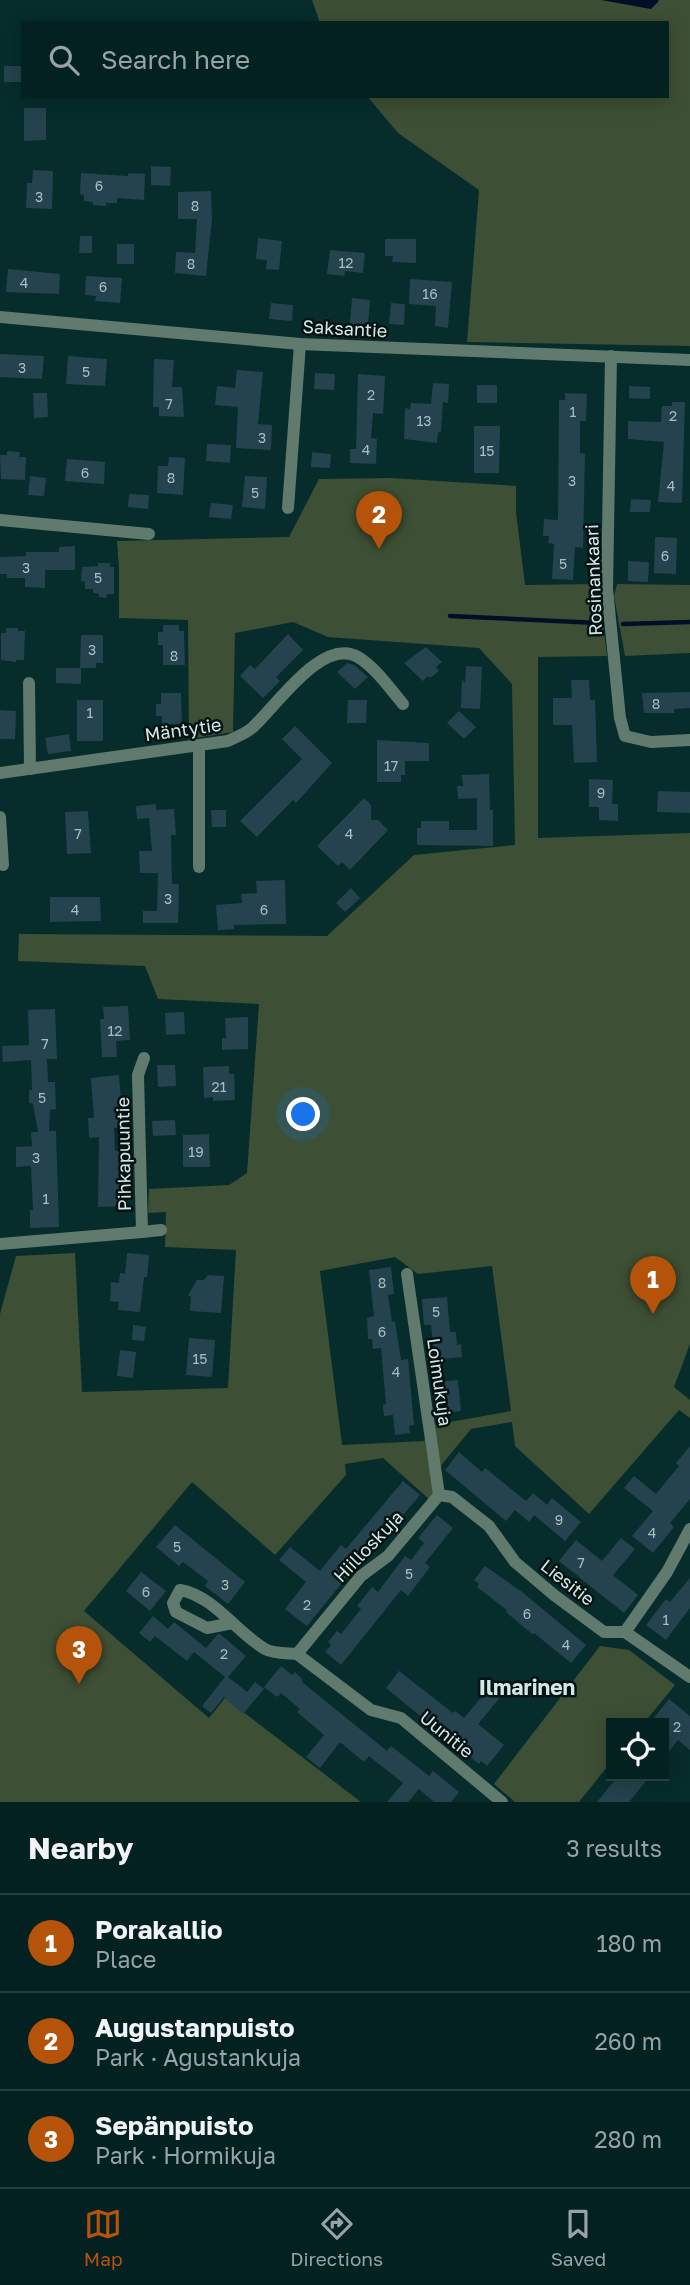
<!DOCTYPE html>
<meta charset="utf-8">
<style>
:root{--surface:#042121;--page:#122e2e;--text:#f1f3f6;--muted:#97a3a5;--line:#253e3f;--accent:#b45309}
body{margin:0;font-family:"Golos Text",sans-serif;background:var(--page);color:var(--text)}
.controls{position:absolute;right:21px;bottom:21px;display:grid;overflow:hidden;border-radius:0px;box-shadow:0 4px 18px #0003}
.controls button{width:63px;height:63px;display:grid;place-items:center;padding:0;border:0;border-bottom:2px solid var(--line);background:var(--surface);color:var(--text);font:35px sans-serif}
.you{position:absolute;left:304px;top:1115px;width:24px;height:24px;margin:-18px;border:5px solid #fff;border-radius:50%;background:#1a73e8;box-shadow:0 0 0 10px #1a73e833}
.badge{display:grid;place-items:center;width:46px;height:46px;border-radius:50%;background:var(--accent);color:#fff;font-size:23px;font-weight:700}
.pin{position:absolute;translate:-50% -58px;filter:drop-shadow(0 2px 4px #0008)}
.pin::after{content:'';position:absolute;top:37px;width:24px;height:21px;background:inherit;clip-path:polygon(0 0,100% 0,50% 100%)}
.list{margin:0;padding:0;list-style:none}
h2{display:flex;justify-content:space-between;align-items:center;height:91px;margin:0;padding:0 28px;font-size:30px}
h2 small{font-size:23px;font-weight:400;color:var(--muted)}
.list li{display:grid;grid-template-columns:46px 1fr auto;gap:21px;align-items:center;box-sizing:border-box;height:98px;padding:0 28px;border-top:2px solid var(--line)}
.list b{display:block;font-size:26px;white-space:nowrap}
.list p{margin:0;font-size:23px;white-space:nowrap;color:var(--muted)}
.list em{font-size:23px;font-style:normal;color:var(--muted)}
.icon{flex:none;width:38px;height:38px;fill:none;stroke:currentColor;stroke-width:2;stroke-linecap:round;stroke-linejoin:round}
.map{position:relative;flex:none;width:690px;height:1802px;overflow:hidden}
.search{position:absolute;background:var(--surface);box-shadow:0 4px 18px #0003;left:21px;right:21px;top:21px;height:77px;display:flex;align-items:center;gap:18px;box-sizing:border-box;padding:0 24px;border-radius:0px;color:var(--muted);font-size:26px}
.sheet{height:385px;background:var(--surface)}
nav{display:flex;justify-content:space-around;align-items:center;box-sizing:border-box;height:98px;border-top:2px solid var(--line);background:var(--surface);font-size:19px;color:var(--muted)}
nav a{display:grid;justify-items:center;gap:4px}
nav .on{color:var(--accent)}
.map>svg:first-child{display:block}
.green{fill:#3d4f34}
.water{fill:#000f28}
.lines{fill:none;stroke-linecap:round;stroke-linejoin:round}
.stream{stroke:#000f28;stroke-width:4.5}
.building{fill:#24434e}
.street{stroke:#617a6e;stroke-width:12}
.labels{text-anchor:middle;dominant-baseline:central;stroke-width:5;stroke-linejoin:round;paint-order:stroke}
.number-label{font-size:14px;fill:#a8bfc1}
.street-label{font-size:18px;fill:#d4e8e7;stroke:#041212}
.quarter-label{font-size:21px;font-weight:bold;fill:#d4e8e7;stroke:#041212}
</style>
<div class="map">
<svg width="690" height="1802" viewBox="0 0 690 1802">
<rect width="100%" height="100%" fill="#062c2c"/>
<g class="green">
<path d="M 312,0 L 690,0 L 690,346 L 467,342 L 479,190 L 398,133 L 367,96 L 667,96 L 667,23 L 320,23 Z"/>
<path d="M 391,478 L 516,486 L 516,512 L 525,585 L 598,584 L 607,656 L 538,657 L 538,838 L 690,833 L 690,1344 L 674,1387 L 690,1400 L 690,1418 L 679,1410 L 589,1514 L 515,1446 L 512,1422 L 471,1429 L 439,1468 L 433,1425 L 511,1411 L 492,1266 L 418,1274 L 395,1257 L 320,1271 L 342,1445 L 425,1441 L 434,1494 L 430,1500 L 383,1458 L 345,1464 L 346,1475 L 275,1555 L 192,1482 L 84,1611 L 209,1718 L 225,1698 L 361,1802 L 0,1802 L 0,1314 L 16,1256 L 75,1253 L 82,1392 L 228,1388 L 236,1250 L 165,1247 L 166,1212 L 148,1213 L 149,1189 L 229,1185 L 247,1173 L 259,1004 L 158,999 L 145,966 L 18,961 L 19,934 L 327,936 L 414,855 L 515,845 L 512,684 L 479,648 L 328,637 L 293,622 L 235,633 L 233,732 L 189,739 L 188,620 L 119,618 L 119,569 L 117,541 L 289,537 L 319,479 Z"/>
<path d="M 617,584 L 690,585 L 690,653 L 625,656 L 614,596 Z"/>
<path d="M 600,1646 L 629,1650 L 675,1685 L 644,1723 L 611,1723 L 611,1762 L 579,1802 L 515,1802 L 494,1784 Z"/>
</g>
<path class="water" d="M 601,0 L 658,0 L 659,1 L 651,9 Z"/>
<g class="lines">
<g class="stream">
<path d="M 450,616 L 598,623"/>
<path d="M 623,624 L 690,622"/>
</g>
</g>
<g class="building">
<rect x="4" y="66" width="18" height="16"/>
<path d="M 24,108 L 46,108 L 46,140 L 24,141 Z"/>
<path d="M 151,166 L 171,167 L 170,186 L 151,185 Z"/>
<path d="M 33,170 L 53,171 L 52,209 L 26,208 L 27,183 L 32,183 Z"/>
<path d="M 81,173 L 128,176 L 128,173 L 145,174 L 144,200 L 117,198 L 117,203 L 106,203 L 106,206 L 93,205 L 93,202 L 84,201 L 84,195 L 80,194 Z"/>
<path d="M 211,191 L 212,219 L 206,276 L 175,273 L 176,252 L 195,253 L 197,219 L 178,219 L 178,192 Z"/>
<path d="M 80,236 L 92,236 L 92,253 L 79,253 Z"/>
<path d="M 258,238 L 282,241 L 279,270 L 266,269 L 267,260 L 256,259 Z"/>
<path d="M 385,239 L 416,239 L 416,263 L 392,262 L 393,256 L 385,256 Z"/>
<rect x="117" y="244" width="17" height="20"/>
<path d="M 330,250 L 365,253 L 363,273 L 345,271 L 344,276 L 327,274 Z"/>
<path d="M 8,269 L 60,274 L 59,294 L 6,292 Z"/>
<path d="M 86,276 L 122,278 L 120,303 L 95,301 L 96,296 L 85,295 Z"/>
<path d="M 410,279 L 452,282 L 448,328 L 435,326 L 436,306 L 409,304 Z"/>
<path d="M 352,298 L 370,300 L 368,325 L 350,324 Z"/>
<path d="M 271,303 L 293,305 L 292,321 L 269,319 Z"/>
<path d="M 391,303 L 405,304 L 404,325 L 389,324 Z"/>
<path d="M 0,354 L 44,356 L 42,379 L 0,377 Z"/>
<path d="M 68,356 L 107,359 L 105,386 L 66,384 Z"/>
<path d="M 154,359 L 174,360 L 172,387 L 182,387 L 184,417 L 159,416 L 159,407 L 153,407 Z"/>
<path d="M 237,370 L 263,372 L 258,424 L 272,425 L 271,450 L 236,448 L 238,407 L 215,405 L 217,386 L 235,388 Z"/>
<path d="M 315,373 L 335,374 L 334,390 L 314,389 Z"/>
<path d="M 358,374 L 385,376 L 383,414 L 373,413 L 371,438 L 377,439 L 376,464 L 350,463 L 350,449 L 356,449 Z"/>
<path d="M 433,383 L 449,384 L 448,403 L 443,402 L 441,432 L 438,432 L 437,443 L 404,439 L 405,408 L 410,409 L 411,403 L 431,404 Z"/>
<rect x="477" y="385" width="20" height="18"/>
<path d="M 629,386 L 650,387 L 650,399 L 629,398 Z"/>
<path d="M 33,393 L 47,393 L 48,417 L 34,418 Z"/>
<path d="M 565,393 L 587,394 L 586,421 L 580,421 L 580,453 L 585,454 L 583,548 L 575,547 L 573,580 L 552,579 L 554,544 L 548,543 L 549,536 L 543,536 L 544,519 L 558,520 L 559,400 L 565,400 Z"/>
<path d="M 672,402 L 685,402 L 682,503 L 658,502 L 664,442 L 628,439 L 628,421 L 661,422 L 662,406 L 672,406 Z"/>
<path d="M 474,426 L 500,426 L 499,473 L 474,473 Z"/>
<path d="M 207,444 L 231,445 L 230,463 L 206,461 Z"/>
<path d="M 7,451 L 20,452 L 19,457 L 26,457 L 25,480 L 1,479 L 0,455 L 7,455 Z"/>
<path d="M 312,452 L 331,454 L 330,468 L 311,467 Z"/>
<path d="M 169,457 L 185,458 L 183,495 L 157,493 L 158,466 L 168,466 Z"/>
<path d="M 67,459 L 105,462 L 104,484 L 65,481 Z"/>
<path d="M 30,476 L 46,478 L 44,496 L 28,495 Z"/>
<path d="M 245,476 L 267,477 L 265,509 L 242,507 Z"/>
<path d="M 129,494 L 149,495 L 148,509 L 128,507 Z"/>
<path d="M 631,499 L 651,500 L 650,512 L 630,512 Z"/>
<path d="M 211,503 L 233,505 L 231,519 L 209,517 Z"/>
<path d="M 655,537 L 677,538 L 676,574 L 654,573 Z"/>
<path d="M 75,546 L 75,570 L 45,570 L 45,588 L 25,587 L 25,578 L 7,578 L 7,574 L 0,574 L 0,557 L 26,556 L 26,552 L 59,552 L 59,547 Z"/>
<path d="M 628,561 L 649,562 L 648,582 L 628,581 Z"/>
<path d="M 98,563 L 110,563 L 110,567 L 114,567 L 114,594 L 107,594 L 106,598 L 99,597 L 99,594 L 93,593 L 93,589 L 85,589 L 85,582 L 81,581 L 82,567 L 98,566 Z"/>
<path d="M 163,625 L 179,625 L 179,631 L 184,631 L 185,665 L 163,665 L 163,645 L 158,645 L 158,632 L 163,632 Z"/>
<path d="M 6,628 L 18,628 L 18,631 L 25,631 L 24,660 L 16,660 L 16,662 L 1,660 L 1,633 L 6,633 Z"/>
<path d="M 288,634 L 303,650 L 276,677 L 280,681 L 263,698 L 240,676 L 250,665 L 255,669 Z"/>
<path d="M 81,635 L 103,635 L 103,663 L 96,663 L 96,668 L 80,668 Z"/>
<path d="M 426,647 L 442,662 L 436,667 L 439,671 L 430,678 L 428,676 L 423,681 L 404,663 Z"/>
<path d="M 347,663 L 354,665 L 368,677 L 355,689 L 337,672 Z"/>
<path d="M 466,666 L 482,667 L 480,709 L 461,708 L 462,679 L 465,683 Z"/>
<path d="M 56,668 L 81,668 L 81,684 L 56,683 Z"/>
<path d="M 571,680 L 589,680 L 590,700 L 595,700 L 597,762 L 574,763 L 572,725 L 553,725 L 553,698 L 572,698 Z"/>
<path d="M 690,692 L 690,708 L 674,709 L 674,713 L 644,713 L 642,693 Z"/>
<path d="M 161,693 L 181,693 L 182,724 L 162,724 L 162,716 L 156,716 L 156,704 L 161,704 Z"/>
<rect x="77" y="700" width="26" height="41"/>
<path d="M 348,700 L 367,700 L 366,723 L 347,723 Z"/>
<path d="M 0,710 L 16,711 L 15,739 L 0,739 Z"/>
<path d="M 459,711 L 476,727 L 464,739 L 447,723 Z"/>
<path d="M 295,726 L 332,763 L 296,803 L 293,800 L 257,837 L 240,821 L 302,759 L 282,739 Z"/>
<path d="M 69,734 L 71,751 L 48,754 L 45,738 Z"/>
<path d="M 377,740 L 429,743 L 429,761 L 405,761 L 405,775 L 401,775 L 401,782 L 377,782 Z"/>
<path d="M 489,774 L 490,810 L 493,810 L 493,846 L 417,845 L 417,828 L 421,828 L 421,821 L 449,821 L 449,830 L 477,830 L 477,798 L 458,799 L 457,786 L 463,786 L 462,775 Z"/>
<path d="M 589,779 L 613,780 L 612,804 L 618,804 L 618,821 L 599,820 L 599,807 L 589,807 Z"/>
<path d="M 658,791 L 690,792 L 690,813 L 657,812 Z"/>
<path d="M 364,798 L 371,805 L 371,820 L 378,820 L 388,830 L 350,870 L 342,862 L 338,866 L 317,846 Z"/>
<path d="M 156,804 L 156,810 L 174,809 L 176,835 L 171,835 L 172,884 L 179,884 L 178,923 L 143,923 L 143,911 L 157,911 L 158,873 L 140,873 L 139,851 L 152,851 L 149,818 L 137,819 L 136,806 Z"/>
<path d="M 211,810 L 226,810 L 226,827 L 212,827 Z"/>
<path d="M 88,811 L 91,853 L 67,854 L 65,812 Z"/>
<path d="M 285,880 L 286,924 L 234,925 L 234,929 L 218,930 L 216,905 L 242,903 L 241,894 L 257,893 L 256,881 Z"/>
<path d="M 351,888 L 360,898 L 345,912 L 336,903 Z"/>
<path d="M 50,897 L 100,897 L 101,921 L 50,922 Z"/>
<path d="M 128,1006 L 130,1040 L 116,1041 L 117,1057 L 102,1057 L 100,1019 L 104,1019 L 103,1007 Z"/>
<path d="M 55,1009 L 57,1059 L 47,1059 L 48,1082 L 55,1082 L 56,1109 L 50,1110 L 49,1131 L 56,1131 L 59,1227 L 30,1228 L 30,1210 L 33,1210 L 31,1166 L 16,1167 L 16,1147 L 32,1146 L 31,1132 L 38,1132 L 33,1104 L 29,1103 L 29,1090 L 32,1090 L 31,1060 L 3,1062 L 2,1046 L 29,1045 L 28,1010 Z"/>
<path d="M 184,1012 L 185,1034 L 166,1035 L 165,1013 Z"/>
<path d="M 248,1017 L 248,1049 L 222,1050 L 222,1038 L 226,1038 L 225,1018 Z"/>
<path d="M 157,1065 L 175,1065 L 176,1086 L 158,1087 Z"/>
<path d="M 229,1066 L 229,1074 L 234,1074 L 235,1100 L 213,1101 L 213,1097 L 204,1098 L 203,1067 Z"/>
<path d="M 119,1075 L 123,1127 L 114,1128 L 115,1151 L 122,1151 L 123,1206 L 98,1207 L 99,1137 L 89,1138 L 88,1118 L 94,1118 L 91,1078 Z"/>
<path d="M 175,1120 L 176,1135 L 153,1136 L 152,1121 Z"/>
<path d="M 209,1134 L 210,1167 L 183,1167 L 183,1135 Z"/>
<path d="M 127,1253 L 149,1255 L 147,1277 L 144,1277 L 140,1312 L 118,1310 L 119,1302 L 110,1301 L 111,1282 L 119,1283 L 120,1273 L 125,1274 Z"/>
<path d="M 391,1267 L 394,1294 L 388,1295 L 392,1322 L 395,1321 L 401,1360 L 408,1359 L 414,1425 L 409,1426 L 410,1433 L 395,1435 L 393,1415 L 384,1416 L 383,1405 L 386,1404 L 381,1348 L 373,1349 L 372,1339 L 368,1339 L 367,1318 L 374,1316 L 369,1270 Z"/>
<path d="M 208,1275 L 224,1276 L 221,1313 L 190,1311 L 191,1297 L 188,1295 L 197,1280 L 204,1280 Z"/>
<path d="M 447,1297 L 450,1332 L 456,1332 L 457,1345 L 461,1344 L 462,1357 L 435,1360 L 431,1325 L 424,1325 L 422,1299 Z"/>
<path d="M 133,1325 L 146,1327 L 144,1341 L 132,1340 Z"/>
<path d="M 189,1338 L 215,1340 L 212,1377 L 186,1375 Z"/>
<path d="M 120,1350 L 136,1352 L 133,1378 L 117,1376 Z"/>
<path d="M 458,1380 L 461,1411 L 440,1413 L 437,1382 Z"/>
<path d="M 690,1446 L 690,1499 L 670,1523 L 674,1527 L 653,1553 L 632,1536 L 653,1511 L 624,1488 L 634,1476 L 656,1494 L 679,1466 L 676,1463 Z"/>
<path d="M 459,1452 L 482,1472 L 485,1468 L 526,1501 L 533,1493 L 547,1505 L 552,1498 L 581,1522 L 565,1541 L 534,1515 L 529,1522 L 515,1510 L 506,1521 L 445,1470 Z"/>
<path d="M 403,1481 L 420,1495 L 370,1554 L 367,1552 L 307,1626 L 285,1609 L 306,1582 L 279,1560 L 290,1547 L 320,1571 L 341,1545 L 346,1549 Z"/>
<path d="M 437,1515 L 453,1528 L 425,1563 L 430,1567 L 408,1596 L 401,1590 L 341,1665 L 325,1652 L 331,1645 L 328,1642 L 337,1631 L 341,1634 L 361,1609 L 357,1606 L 372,1587 L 378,1592 L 405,1556 L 411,1560 L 424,1543 L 418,1538 Z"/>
<path d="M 175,1525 L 245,1582 L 228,1604 L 205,1586 L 208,1581 L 183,1562 L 179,1566 L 156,1547 Z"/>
<path d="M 621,1538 L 635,1549 L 613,1575 L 638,1595 L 624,1613 L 559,1561 L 576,1540 L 602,1561 Z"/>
<path d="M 485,1566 L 522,1592 L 586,1645 L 571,1663 L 534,1633 L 532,1634 L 506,1612 L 507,1610 L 477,1587 L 479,1584 L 474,1580 Z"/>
<path d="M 141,1572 L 166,1591 L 150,1611 L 126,1591 Z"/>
<path d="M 690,1578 L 690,1608 L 666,1640 L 646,1625 L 666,1599 L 670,1602 Z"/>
<path d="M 153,1616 L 168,1629 L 174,1622 L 206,1648 L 217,1635 L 220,1634 L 246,1656 L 228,1677 L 247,1692 L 255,1682 L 264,1689 L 243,1714 L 224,1697 L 211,1713 L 202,1706 L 225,1677 L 194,1652 L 187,1661 L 155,1636 L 150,1642 L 139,1633 Z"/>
<path d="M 281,1666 L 292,1675 L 295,1672 L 303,1680 L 302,1682 L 387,1751 L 391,1746 L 429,1776 L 433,1771 L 459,1792 L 451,1802 L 434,1802 L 419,1789 L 408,1802 L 387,1802 L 403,1783 L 369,1756 L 364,1762 L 340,1742 L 320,1768 L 306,1757 L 324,1735 L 297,1712 L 300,1709 L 281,1693 L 277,1697 L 264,1687 Z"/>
<path d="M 399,1671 L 453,1713 L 455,1711 L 464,1718 L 491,1686 L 502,1695 L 478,1724 L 504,1745 L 487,1766 L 481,1761 L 479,1764 L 386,1688 Z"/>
<path d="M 669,1699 L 690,1716 L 690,1750 L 678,1740 L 664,1758 L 664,1723 L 658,1723 L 653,1719 Z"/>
<path d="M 618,1776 L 650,1776 L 629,1802 L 597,1802 Z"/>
</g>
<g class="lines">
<g class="street">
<path d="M 0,317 L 300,344 L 690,360"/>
<path d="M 611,356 L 607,589 L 620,718 L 625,736 L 651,742 L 690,740"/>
<path d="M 288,508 L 300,344"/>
<path d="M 0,520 L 149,534"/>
<path d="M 29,683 L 30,769"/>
<path d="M 199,745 L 199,867"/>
<path d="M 0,773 L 228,741 C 236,737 245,734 252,728 C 275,708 322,636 358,657 C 376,668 390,689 403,704"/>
<path d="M 0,817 L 3,865"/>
<path d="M 142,1232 L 161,1230"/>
<path d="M 0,1244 L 142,1232 L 138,1075 L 144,1058"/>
<path d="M 407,1274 L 439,1495"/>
<path d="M 439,1495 L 452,1497 L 489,1526 L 515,1562 L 554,1595 L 604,1632 L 625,1632 L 690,1677"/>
<path d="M 233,1623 L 207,1628 L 176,1612 L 173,1603 L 180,1590 C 214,1596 236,1632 265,1649 C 273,1654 288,1653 297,1654"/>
<path d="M 625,1632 L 667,1572 L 690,1529"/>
<path d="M 297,1654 L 371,1710 L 401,1718 L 502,1802"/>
<path d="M 297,1654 L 361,1576 L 388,1556 L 439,1495"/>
</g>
</g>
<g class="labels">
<g class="number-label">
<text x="99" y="185">6</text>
<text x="39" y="196">3</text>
<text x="195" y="205">8</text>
<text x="346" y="262">12</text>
<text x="191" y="263">8</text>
<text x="24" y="282">4</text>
<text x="103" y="286">6</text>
<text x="430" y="293">16</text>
<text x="22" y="367">3</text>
<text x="86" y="371">5</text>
<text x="371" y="394">2</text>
<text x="169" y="403">7</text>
<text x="573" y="411">1</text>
<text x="673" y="415">2</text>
<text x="424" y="420">13</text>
<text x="262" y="437">3</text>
<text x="366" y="449">4</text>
<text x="487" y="450">15</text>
<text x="85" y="472">6</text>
<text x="171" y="477">8</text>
<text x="572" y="480">3</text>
<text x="671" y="485">4</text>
<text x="255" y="492">5</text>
<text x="665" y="555">6</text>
<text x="563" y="563">5</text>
<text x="26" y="567">3</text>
<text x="98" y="577">5</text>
<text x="92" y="649">3</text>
<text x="174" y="655">8</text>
<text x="656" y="703">8</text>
<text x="90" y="712">1</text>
<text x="391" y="765">17</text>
<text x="601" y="792">9</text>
<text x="78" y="833">7</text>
<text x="349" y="833">4</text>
<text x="168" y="898">3</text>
<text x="75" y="909">4</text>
<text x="264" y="909">6</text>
<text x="115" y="1030">12</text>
<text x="45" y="1043">7</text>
<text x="219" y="1086">21</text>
<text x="42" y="1097">5</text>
<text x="196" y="1151">19</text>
<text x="36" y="1157">3</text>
<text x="46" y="1198">1</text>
<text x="382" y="1282">8</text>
<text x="436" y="1311">5</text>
<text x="382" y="1331">6</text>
<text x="200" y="1358">15</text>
<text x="396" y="1371">4</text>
<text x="559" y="1519">9</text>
<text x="652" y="1532">4</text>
<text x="177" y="1546">5</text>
<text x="581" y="1562">7</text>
<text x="409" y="1573">5</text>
<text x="225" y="1584">3</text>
<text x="146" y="1591">6</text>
<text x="307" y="1604">2</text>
<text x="527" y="1613">6</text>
<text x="666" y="1619">1</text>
<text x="566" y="1644">4</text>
<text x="224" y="1653">2</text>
<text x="677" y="1726">2</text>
</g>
<g class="street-label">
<text transform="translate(345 328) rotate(3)">Saksantie</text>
<text transform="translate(593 580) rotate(-92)">Rosinankaari</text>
<text transform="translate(183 729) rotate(-8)">Mäntytie</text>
<text transform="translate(123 1154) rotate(-91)">Pihkapuuntie</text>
<text transform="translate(440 1382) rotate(82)">Loimukuja</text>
<text transform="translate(368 1546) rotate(-46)">Hiilloskuja</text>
<text transform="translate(568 1582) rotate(38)">Liesitie</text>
<text transform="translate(447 1734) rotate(39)">Uunitie</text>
</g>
<g class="quarter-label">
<text x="527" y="1687">Ilmarinen</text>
</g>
</g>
</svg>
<div class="controls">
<button><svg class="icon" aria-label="locate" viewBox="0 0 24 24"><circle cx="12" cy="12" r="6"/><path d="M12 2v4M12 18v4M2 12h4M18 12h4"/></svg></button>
</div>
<div class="you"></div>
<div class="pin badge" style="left:653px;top:1314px">1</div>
<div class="pin badge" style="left:379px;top:549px">2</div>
<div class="pin badge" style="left:79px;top:1684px">3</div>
<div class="search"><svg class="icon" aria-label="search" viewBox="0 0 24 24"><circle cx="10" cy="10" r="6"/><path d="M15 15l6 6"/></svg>Search here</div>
</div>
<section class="sheet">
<h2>Nearby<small>3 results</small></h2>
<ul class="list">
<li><span class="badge">1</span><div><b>Porakallio</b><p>Place</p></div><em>180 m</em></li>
<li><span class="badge">2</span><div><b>Augustanpuisto</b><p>Park · Agustankuja</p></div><em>260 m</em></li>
<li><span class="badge">3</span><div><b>Sepänpuisto</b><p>Park · Hormikuja</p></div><em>280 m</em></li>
</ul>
</section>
<nav>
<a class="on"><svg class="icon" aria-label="map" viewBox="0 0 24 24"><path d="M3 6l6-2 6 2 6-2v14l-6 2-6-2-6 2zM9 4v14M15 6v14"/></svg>Map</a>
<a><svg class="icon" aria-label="directions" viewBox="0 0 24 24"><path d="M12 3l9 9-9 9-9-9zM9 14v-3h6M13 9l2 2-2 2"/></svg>Directions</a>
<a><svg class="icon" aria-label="saved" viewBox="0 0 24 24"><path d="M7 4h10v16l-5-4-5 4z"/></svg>Saved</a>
</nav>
